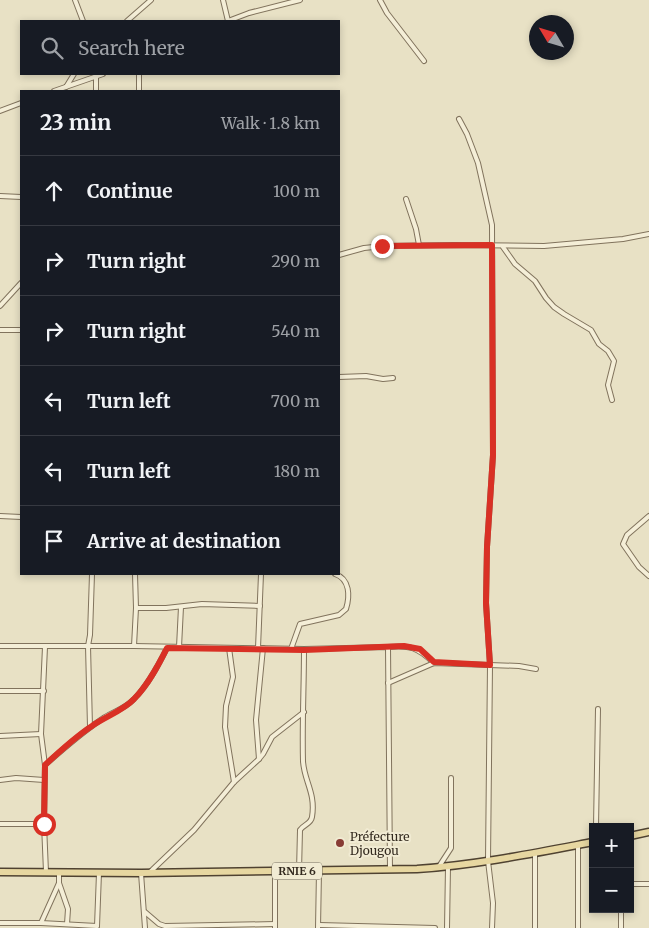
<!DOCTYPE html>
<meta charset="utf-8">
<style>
:root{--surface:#171b24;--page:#242831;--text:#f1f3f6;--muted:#9ea1a6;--line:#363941}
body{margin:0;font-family:Merriweather,serif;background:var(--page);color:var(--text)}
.controls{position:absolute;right:15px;bottom:15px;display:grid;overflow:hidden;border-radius:0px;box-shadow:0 2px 8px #0003}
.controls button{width:45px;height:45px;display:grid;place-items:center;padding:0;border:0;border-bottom:1px solid var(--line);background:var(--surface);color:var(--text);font:25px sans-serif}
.compass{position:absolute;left:529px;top:15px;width:45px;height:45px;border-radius:50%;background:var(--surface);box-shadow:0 2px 8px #0003;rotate:308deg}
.stop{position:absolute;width:15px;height:15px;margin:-11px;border:4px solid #d93025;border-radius:50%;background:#fff}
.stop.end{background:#d93025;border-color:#fff;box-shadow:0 1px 5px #0008}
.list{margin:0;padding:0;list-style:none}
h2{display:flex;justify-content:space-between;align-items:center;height:65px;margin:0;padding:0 20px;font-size:21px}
h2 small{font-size:16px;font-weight:400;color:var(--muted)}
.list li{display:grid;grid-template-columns:32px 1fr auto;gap:15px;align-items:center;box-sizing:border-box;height:70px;padding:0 20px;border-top:1px solid var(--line)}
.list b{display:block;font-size:19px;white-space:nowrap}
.list em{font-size:16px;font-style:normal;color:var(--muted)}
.icon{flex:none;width:28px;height:28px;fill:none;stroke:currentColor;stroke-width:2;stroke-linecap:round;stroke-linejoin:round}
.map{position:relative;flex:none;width:649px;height:928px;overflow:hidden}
.search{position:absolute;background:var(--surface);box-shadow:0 2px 8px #0003;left:20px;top:20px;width:320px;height:55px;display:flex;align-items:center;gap:12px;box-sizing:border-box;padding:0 18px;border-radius:0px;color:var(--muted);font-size:19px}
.panel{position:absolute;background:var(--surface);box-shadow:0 2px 8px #0003;left:20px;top:90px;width:320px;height:485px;border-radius:0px}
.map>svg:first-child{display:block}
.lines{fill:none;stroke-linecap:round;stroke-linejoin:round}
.minor-casing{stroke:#81735d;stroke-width:6}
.primary-casing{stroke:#4f4231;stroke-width:9}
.minor{stroke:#f4eed7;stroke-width:4}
.primary{stroke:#e7d7a1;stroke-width:6}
.route{stroke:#d93025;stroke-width:6}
.poi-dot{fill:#883c35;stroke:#f1ebd3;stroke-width:2}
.labels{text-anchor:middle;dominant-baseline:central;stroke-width:4;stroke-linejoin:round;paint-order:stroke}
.shield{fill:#f1ebd3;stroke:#6c6455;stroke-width:1}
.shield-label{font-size:11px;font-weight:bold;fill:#332a1f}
.poi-label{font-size:12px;fill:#332a1f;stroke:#f1ebd3;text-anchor:start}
</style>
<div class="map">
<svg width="649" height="928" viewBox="0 0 649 928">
<rect width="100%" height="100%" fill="#e8e1c5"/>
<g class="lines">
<defs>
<g id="minor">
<path d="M 75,0 L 83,21"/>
<path d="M 223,0 L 228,21"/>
<path d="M 380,0 L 387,13 L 424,61"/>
<path d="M 127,21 L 151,0"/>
<path d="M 228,21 L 249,13 L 300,0"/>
<path d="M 66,87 L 74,74"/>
<path d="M 54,91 L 103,74"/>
<path d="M 96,91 L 96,77"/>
<path d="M 139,91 L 139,74"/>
<path d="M 0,111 L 21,103"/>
<path d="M 459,119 L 467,134 L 478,163 L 492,225 L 493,455 L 487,547 L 486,603 L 490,665 L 488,861 L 493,903 L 492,928"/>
<path d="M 0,196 L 21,197"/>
<path d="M 406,199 L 416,229 L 419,245"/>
<path d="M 503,247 L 515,264 L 535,281 L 546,298 L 554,307 L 564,314 L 591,330 L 599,344 L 608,351 L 614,361 L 608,385 L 612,400"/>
<path d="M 339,255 L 364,248 L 383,246 L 454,245 L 544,246 L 623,239 L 649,234"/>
<path d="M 0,306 L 21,283"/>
<path d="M 0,330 L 21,330"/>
<path d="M 339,377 L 366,376 L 383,379 L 393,378"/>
<path d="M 0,516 L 21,517"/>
<path d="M 649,516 L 627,535 L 623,544 L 639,567 L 649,576"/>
<path d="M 136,608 L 166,608 L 202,604 L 260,606"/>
<path d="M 0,646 L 134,646 L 304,649 L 388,647 L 390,870"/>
<path d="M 134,646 L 136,608 L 135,574"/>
<path d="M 45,647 L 41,734 L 45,765 L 44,824 L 46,872"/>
<path d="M 179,647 L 181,607"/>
<path d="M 388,647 C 410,645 417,647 434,663"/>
<path d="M 229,648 L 233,677 L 226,706 L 225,727 L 234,782"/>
<path d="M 258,648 L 261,574"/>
<path d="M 291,649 L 300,624 L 339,615 L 346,609 C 350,596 350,579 335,574"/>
<path d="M 388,683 L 434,663 L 519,666 L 536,669"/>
<path d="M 0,691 L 44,691"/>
<path d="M 90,727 L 88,646 L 90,635 L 92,574"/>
<path d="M 0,736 L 41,734"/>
<path d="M 259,759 L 256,720 L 263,648"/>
<path d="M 45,765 C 63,749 81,733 102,719 C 112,712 125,709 134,699 C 148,685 158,666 167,648"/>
<path d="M 0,780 L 16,778 L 44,780"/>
<path d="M 0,824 L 44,824"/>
<path d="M 596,827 L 598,709"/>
<path d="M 578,845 L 578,928"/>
<path d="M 535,853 L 535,928"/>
<path d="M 438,868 L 451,848 L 451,778"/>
<path d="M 299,871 L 300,830 C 304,824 311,824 312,817 C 316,793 304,781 303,761 C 302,724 304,686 304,649"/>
<path d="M 141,873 L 145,928"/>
<path d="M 149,873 L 194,830 L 234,782 L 259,759 L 263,754 L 272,737 L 304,712"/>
<path d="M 59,883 L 68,909 L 67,924"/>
<path d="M 630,884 L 649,884"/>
<path d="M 621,909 L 621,928"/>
<path d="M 145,912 L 159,924 L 165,926 L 275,924"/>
<path d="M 0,923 L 41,923 L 97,926"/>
<path d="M 41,923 L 59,883 L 59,873"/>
<path d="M 319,925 L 435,928"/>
<path d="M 97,926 L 99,873"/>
<path d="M 275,928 L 275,872"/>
<path d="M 318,928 L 319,871"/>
<path d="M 447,928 L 448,867"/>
</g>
<g id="primary">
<path d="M 630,836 L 649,832"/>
<path d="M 0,872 L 141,873 L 417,869 C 476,865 535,853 593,842"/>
</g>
</defs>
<use href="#minor" class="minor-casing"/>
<use href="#primary" class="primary-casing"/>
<use href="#minor" class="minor"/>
<use href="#primary" class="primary"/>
</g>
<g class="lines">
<path class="route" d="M 44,824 L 45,765 C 60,751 75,737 92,726 C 105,717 124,710 134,699 C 148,685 158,666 167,648 L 304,650 L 404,646 L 420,649 L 434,662 L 490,665 L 486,603 L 487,547 L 493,455 L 492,245 L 382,246"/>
</g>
<circle class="poi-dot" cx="340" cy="843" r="5"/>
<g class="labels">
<rect class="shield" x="272" y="862.5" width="50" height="17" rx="4"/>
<g class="shield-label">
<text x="297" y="871">RNIE 6</text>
</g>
<g class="poi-label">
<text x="350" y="836">Préfecture<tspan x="350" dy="14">Djougou</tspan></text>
</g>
</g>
</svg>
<div class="controls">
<button>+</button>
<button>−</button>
</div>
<svg class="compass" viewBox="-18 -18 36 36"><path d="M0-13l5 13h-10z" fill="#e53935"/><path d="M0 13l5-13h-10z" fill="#9ea1a6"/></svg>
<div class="stop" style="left:44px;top:824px"></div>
<div class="stop end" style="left:382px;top:246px"></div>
<div class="search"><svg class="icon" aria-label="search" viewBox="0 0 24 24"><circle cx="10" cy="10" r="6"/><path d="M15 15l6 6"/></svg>Search here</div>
<section class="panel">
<h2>23 min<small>Walk · 1.8 km</small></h2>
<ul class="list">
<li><svg class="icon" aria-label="ahead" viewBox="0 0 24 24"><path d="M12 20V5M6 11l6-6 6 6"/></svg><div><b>Continue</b></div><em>100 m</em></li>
<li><svg class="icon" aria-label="right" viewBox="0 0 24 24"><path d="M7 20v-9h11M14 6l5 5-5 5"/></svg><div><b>Turn right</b></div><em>290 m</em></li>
<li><svg class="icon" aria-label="right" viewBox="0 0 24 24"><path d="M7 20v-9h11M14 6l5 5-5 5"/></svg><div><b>Turn right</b></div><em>540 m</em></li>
<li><svg class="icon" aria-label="left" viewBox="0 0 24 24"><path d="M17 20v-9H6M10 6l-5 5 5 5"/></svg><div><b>Turn left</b></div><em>700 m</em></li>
<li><svg class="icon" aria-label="left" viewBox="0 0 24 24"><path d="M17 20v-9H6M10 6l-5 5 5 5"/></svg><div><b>Turn left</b></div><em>180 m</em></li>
<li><svg class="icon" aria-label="arrive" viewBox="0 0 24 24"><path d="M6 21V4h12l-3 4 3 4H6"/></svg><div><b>Arrive at destination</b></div></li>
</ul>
</section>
</div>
